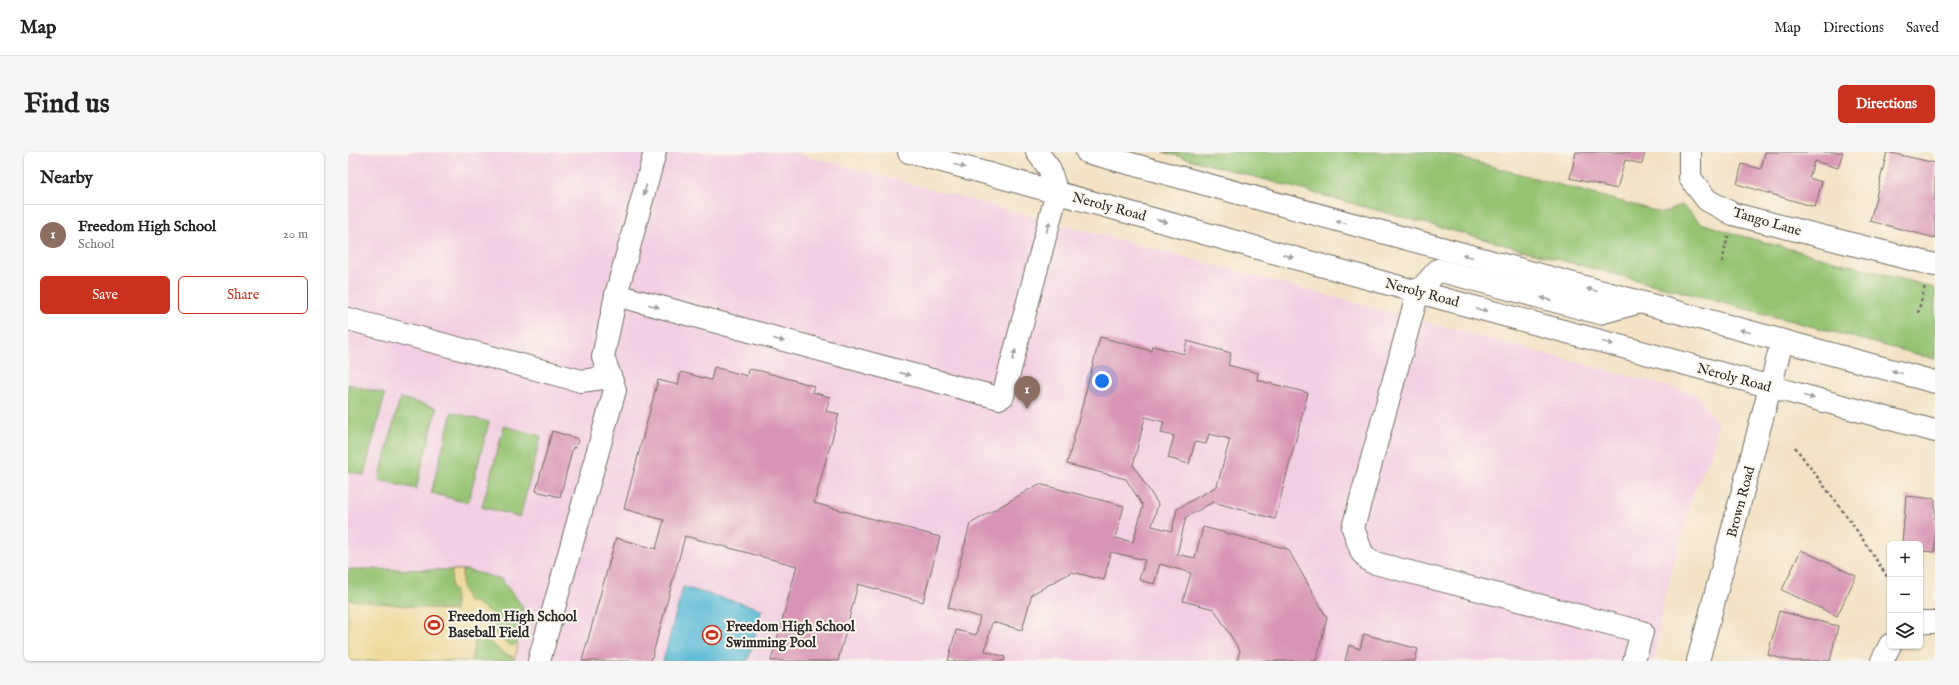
<!DOCTYPE html>
<meta charset="utf-8">
<style>
:root{--surface:#fff;--page:#f6f6f6;--text:#222;--muted:#767676;--line:#e0e0e0;--accent:#c8321e}
body{margin:0;font-family:"IM FELL English",serif;background:var(--page);color:var(--text)}
.controls{position:absolute;right:12px;bottom:12px;display:grid;overflow:hidden;border-radius:6px;box-shadow:0 1px 3px #0004}
.controls button{width:36px;height:36px;display:grid;place-items:center;padding:0;border:0;border-bottom:1px solid var(--line);background:var(--surface);color:var(--text);font:20px sans-serif}
.you{position:absolute;left:754px;top:229px;width:14px;height:14px;margin:-10px;border:3px solid #fff;border-radius:50%;background:#1a73e8;box-shadow:0 0 0 6px #1a73e833}
.badge{display:grid;place-items:center;width:26px;height:26px;border-radius:50%;background:var(--accent);color:#fff;font-size:13px;font-weight:700}
.pin{position:absolute;translate:-50% -33px;filter:drop-shadow(0 1px 2px #0008)}
.pin::after{content:'';position:absolute;top:21px;width:14px;height:12px;background:inherit;clip-path:polygon(0 0,100% 0,50% 100%)}
.list{margin:0;padding:0;list-style:none}
h2{display:flex;justify-content:space-between;align-items:center;height:52px;margin:0;padding:0 16px;font-size:17px}
h2 small{font-size:13px;font-weight:400;color:var(--muted)}
.list li{display:grid;grid-template-columns:26px 1fr auto;gap:12px;align-items:center;box-sizing:border-box;height:60px;padding:0 16px;border-top:1px solid var(--line)}
.list b{display:block;font-size:15px;white-space:nowrap}
.list p{margin:0;font-size:13px;white-space:nowrap;color:var(--muted)}
.list em{font-size:13px;font-style:normal;color:var(--muted)}
.actions{display:flex;gap:8px;padding:12px 16px}
.actions a{flex:1;padding:9px 0;border:1px solid var(--accent);border-radius:6px;text-align:center;font-size:14px;color:var(--accent)}
.actions .main{background:var(--accent);color:#fff}
.icon{flex:none;width:22px;height:22px;fill:none;stroke:currentColor;stroke-width:2;stroke-linecap:round;stroke-linejoin:round}
.map{position:relative;flex:none;width:1587px;height:509px;overflow:hidden;border-radius:6px}
header{display:flex;align-items:center;gap:24px;box-sizing:border-box;height:56px;padding:0 20px;background:var(--surface);border-bottom:1px solid var(--line)}
header strong{font-size:19px}
nav{display:flex;gap:22px;margin-inline-start:auto;font-size:14px}
.intro{display:flex;align-items:center;justify-content:space-between;box-sizing:border-box;height:96px;padding:0 24px}
h1{margin:0;font-size:28px}
.button{padding:10px 18px;border-radius:6px;background:var(--accent);color:#fff;font-size:14px;font-weight:700}
main{display:flex;gap:24px;padding:0 24px}
aside{flex:1;background:var(--surface);border-radius:6px;box-shadow:0 1px 3px #0004}
.map>svg:first-child{display:block}
.built{fill:#f2cfe2}
.green{fill:#95c372;stroke:#60774e}
.sand{fill:#eeda9e;stroke:#8c8264}
.water{fill:#58b9d6;stroke:#427280}
.building{fill:#d894b4;fill-rule:evenodd}
.lines{fill:none;stroke-linecap:round;stroke-linejoin:round}
.minor-casing{stroke:#716b61;stroke-width:24}
.path{stroke:#716b61;stroke-width:2.5;stroke-dasharray:3 3;stroke-linecap:butt}
.minor{stroke:#fff;stroke-width:22}
.oneway{fill:#a0a0a0}
.labels{text-anchor:middle;dominant-baseline:central;stroke-width:4;stroke-linejoin:round;paint-order:stroke}
.street-label{font-size:14px;fill:#2b2b2b;stroke:#fbf7ec}
.poi-label{font-size:14px;font-weight:bold;fill:#2b2b2b;stroke:#fbf7ec;text-anchor:start}
</style>
<header>
<strong>Map</strong>
<nav><a>Map</a><a>Directions</a><a>Saved</a></nav>
</header>
<div class="intro"><h1>Find us</h1><a class="button">Directions</a></div>
<main>
<aside>
<h2>Nearby<small></small></h2>
<ul class="list">
<li><span class="badge" style="background:#8d6e63">1</span><div><b>Freedom High School</b><p>School</p></div><em>20 m</em></li>
</ul>
<div class="actions"><a class="main">Save</a><a>Share</a></div>
</aside>
<div class="map">
<svg width="1587" height="509" viewBox="0 0 1587 509">
<rect width="100%" height="100%" fill="#fbf7ec"/>
<filter id="ink" filterUnits="userSpaceOnUse"><feTurbulence type="fractalNoise" baseFrequency=".025" numOctaves="2"/><feDisplacementMap in="SourceGraphic" scale="8" xChannelSelector="R" yChannelSelector="G"/><feConvolveMatrix kernelMatrix="1 2 1 2 8 2 1 2 1" color-interpolation-filters="sRGB"/></filter>
<filter id="wash" filterUnits="userSpaceOnUse"><feTurbulence type="fractalNoise" baseFrequency=".012" numOctaves="4" result="noise"/><feDisplacementMap in="SourceGraphic" scale="16" xChannelSelector="R" yChannelSelector="G"/><feGaussianBlur stdDeviation="0.9" result="paint"/><feColorMatrix in="noise" values="0 0 0 0 0 0 0 0 0 0 0 0 0 0 0 0 0 1.4 0 .05"/><feComposite in="paint" operator="in"/></filter>
<g filter="url(#wash)">
<rect width="100%" height="100%" fill="#f3e2c6"/>
<path class="built" d="M 0,0 L 443,0 L 1347,242 L 1370,272 L 1365,298 L 1344,343 L 1315,450 L 1306,509 L 0,509 Z"/>
<g class="green">
<path d="M 815,0 L 1091,0 L 1315,61 L 1334,53 L 1353,71 L 1394,84 L 1587,136 L 1587,207 L 1194,103 Z"/>
<path d="M 0,232 L 37,242 L 16,323 L 0,319 Z"/>
<path d="M 52,246 L 89,256 L 68,337 L 31,328 Z"/>
<path d="M 104,260 L 141,270 L 120,351 L 83,341 Z"/>
<path d="M 156,274 L 193,284 L 172,365 L 134,355 Z"/>
<path d="M 0,417 L 119,418 L 153,427 L 175,455 L 166,509 L 0,509 Z"/>
</g>
<path class="sand" d="M 104,418 L 114,418 L 114,434 L 120,450 L 126,450 L 142,460 L 142,467 L 140,476 L 160,492 L 165,494 L 170,491 L 167,506 L 155,501 L 136,485 L 127,486 L 123,509 L 0,509 L 0,448 L 107,459 L 107,439 L 103,435 Z"/>
<path class="water" d="M 335,435 L 414,457 L 400,509 L 315,509 Z"/>
<g id="blocks">
<g class="building">
<path d="M 1228,0 L 1297,0 L 1294,12 L 1277,8 L 1269,37 L 1222,26 Z"/>
<path d="M 1417,0 L 1495,0 L 1490,16 L 1466,9 L 1461,26 L 1474,30 L 1467,55 L 1389,32 L 1394,12 L 1413,17 Z"/>
<path d="M 1539,0 L 1587,11 L 1587,86 L 1522,69 Z"/>
<path d="M 752,185 L 804,199 L 805,194 L 836,202 L 839,189 L 883,201 L 880,213 L 910,221 L 909,228 L 960,241 L 927,367 L 865,350 L 838,365 L 829,402 L 847,406 L 855,375 L 940,397 L 979,466 L 968,509 L 889,509 L 892,499 L 866,457 L 835,449 L 843,421 L 812,412 L 806,432 L 791,428 L 797,408 L 763,400 L 756,428 L 724,420 L 684,442 L 674,478 L 644,470 L 637,499 L 657,505 L 656,509 L 600,509 L 608,478 L 628,483 L 632,465 L 600,456 L 622,372 L 691,332 L 776,354 L 767,386 L 785,390 L 795,354 L 778,327 L 719,312 ZM 797,265 L 816,270 L 813,281 L 826,284 L 820,306 L 841,312 L 847,290 L 858,292 L 861,282 L 882,287 L 869,334 L 829,357 L 824,379 L 804,374 L 810,352 L 785,313 Z"/>
<path d="M 366,215 L 399,224 L 400,217 L 413,219 L 466,234 L 464,240 L 482,245 L 478,259 L 491,262 L 466,351 L 592,385 L 575,450 L 510,432 L 490,509 L 423,509 L 449,414 L 337,384 L 303,509 L 234,509 L 268,386 L 308,397 L 316,368 L 276,357 L 310,228 L 330,233 L 333,220 L 363,228 Z"/>
<path d="M 204,279 L 230,287 L 228,296 L 225,295 L 212,345 L 188,339 Z"/>
<path d="M 1558,344 L 1587,347 L 1587,400 L 1572,399 L 1572,392 L 1554,392 Z"/>
<path d="M 1453,398 L 1508,424 L 1489,464 L 1434,438 Z"/>
<path d="M 1431,459 L 1490,474 L 1482,509 L 1444,509 L 1420,503 Z"/>
<path d="M 1016,482 L 1070,497 L 1067,509 L 997,509 L 1001,493 L 1012,497 Z"/>
</g>
</g>
</g>
<g filter="url(#ink)">
<use href="#blocks" fill-opacity="0" stroke="#716b61" stroke-width="1"/>
<g class="lines">
<defs>
<g id="minor">
<path d="M 561,0 L 1070,140 L 1587,279"/>
<path d="M 739,0 L 1587,230"/>
<path d="M 1342,0 L 1342,26 L 1359,48 L 1385,62 L 1587,113"/>
<path d="M 268,143 L 651,246 L 655,244 L 709,40 L 701,16 L 689,0"/>
<path d="M 0,167 L 233,229 L 262,225"/>
<path d="M 1572,470 L 1587,470"/>
<path d="M 191,509 L 267,238 L 255,205 L 268,143 L 307,0"/>
<path d="M 1286,509 L 1294,480 L 1023,410 L 1014,401 L 1005,376 L 1070,140 L 1090,118 L 1252,161 L 1289,151"/>
<path d="M 1350,509 L 1434,190"/>
<path d="M 1534,509 L 1542,493"/>
</g>
</defs>
<use href="#minor" class="minor-casing"/>
<g class="path">
<path d="M 1374,110 L 1380,84"/>
<path d="M 1570,161 L 1577,134"/>
<path d="M 1447,295 L 1506,374 L 1542,429"/>
</g>
<use href="#minor" class="minor"/>
</g>
<defs><path id="oneway-solid" d="M-6-.8H1V-3.2L6.5 0L1 3.2V.8H-6Z"/></defs>
<g class="oneway">
<use href="#oneway-solid" transform="translate(612 14) rotate(15)"/>
<use href="#oneway-solid" transform="translate(297 38) rotate(105)"/>
<use href="#oneway-solid" transform="translate(814 69) rotate(15)"/>
<use href="#oneway-solid" transform="translate(993 70) rotate(-165)"/>
<use href="#oneway-solid" transform="translate(700 75) rotate(-75)"/>
<use href="#oneway-solid" transform="translate(940 104) rotate(16)"/>
<use href="#oneway-solid" transform="translate(1119 104) rotate(-165)"/>
<use href="#oneway-solid" transform="translate(1244 138) rotate(-165)"/>
<use href="#oneway-solid" transform="translate(1198 147) rotate(-165)"/>
<use href="#oneway-solid" transform="translate(306 154) rotate(15)"/>
<use href="#oneway-solid" transform="translate(1134 158) rotate(15)"/>
<use href="#oneway-solid" transform="translate(1397 179) rotate(-164)"/>
<use href="#oneway-solid" transform="translate(431 188) rotate(15)"/>
<use href="#oneway-solid" transform="translate(1260 191) rotate(15)"/>
<use href="#oneway-solid" transform="translate(666 203) rotate(-75)"/>
<use href="#oneway-solid" transform="translate(1549 220) rotate(-165)"/>
<use href="#oneway-solid" transform="translate(557 222) rotate(15)"/>
<use href="#oneway-solid" transform="translate(1461 245) rotate(15)"/>
</g>
</g>
<defs>
<symbol id="stadium-ring" viewBox="-11 -11 22 22"><circle r="9.5" fill="#fbf7ec" stroke="#c8321e" stroke-width="1.5"/><path d="M0-5a6.5 5 0 1 0 0 10a6.5 5 0 1 0 0-10ZM-3.5-1.8h7v3.6h-7Z" fill="#c8321e"/></symbol>
</defs>
<g fill-rule="evenodd">
<use href="#stadium-ring" x="75" y="462" width="22" height="22"/>
<use href="#stadium-ring" x="353" y="472" width="22" height="22"/>
</g>
<g class="labels">
<g class="street-label">
<text transform="translate(761 55) rotate(15)">Neroly Road</text>
<text transform="translate(1419 70) rotate(16)">Tango Lane</text>
<text transform="translate(1074 141) rotate(15)">Neroly Road</text>
<text transform="translate(1386 226) rotate(15)">Neroly Road</text>
<text transform="translate(1393 350) rotate(-75)">Brown Road</text>
</g>
<g class="poi-label">
<text x="100" y="465">Freedom High School<tspan x="100" dy="16">Baseball Field</tspan></text>
<text x="378" y="475">Freedom High School<tspan x="378" dy="16">Swimming Pool</tspan></text>
</g>
</g>
</svg>
<div class="controls">
<button>+</button>
<button>−</button>
<button><svg class="icon" aria-label="layers" viewBox="0 0 24 24"><path d="M12 4l9 5-9 5-9-5zM3 14l9 5 9-5"/></svg></button>
</div>
<div class="you"></div>
<div class="pin badge" style="left:679px;top:257px;background:#8d6e63">1</div>
</div>
</main>
